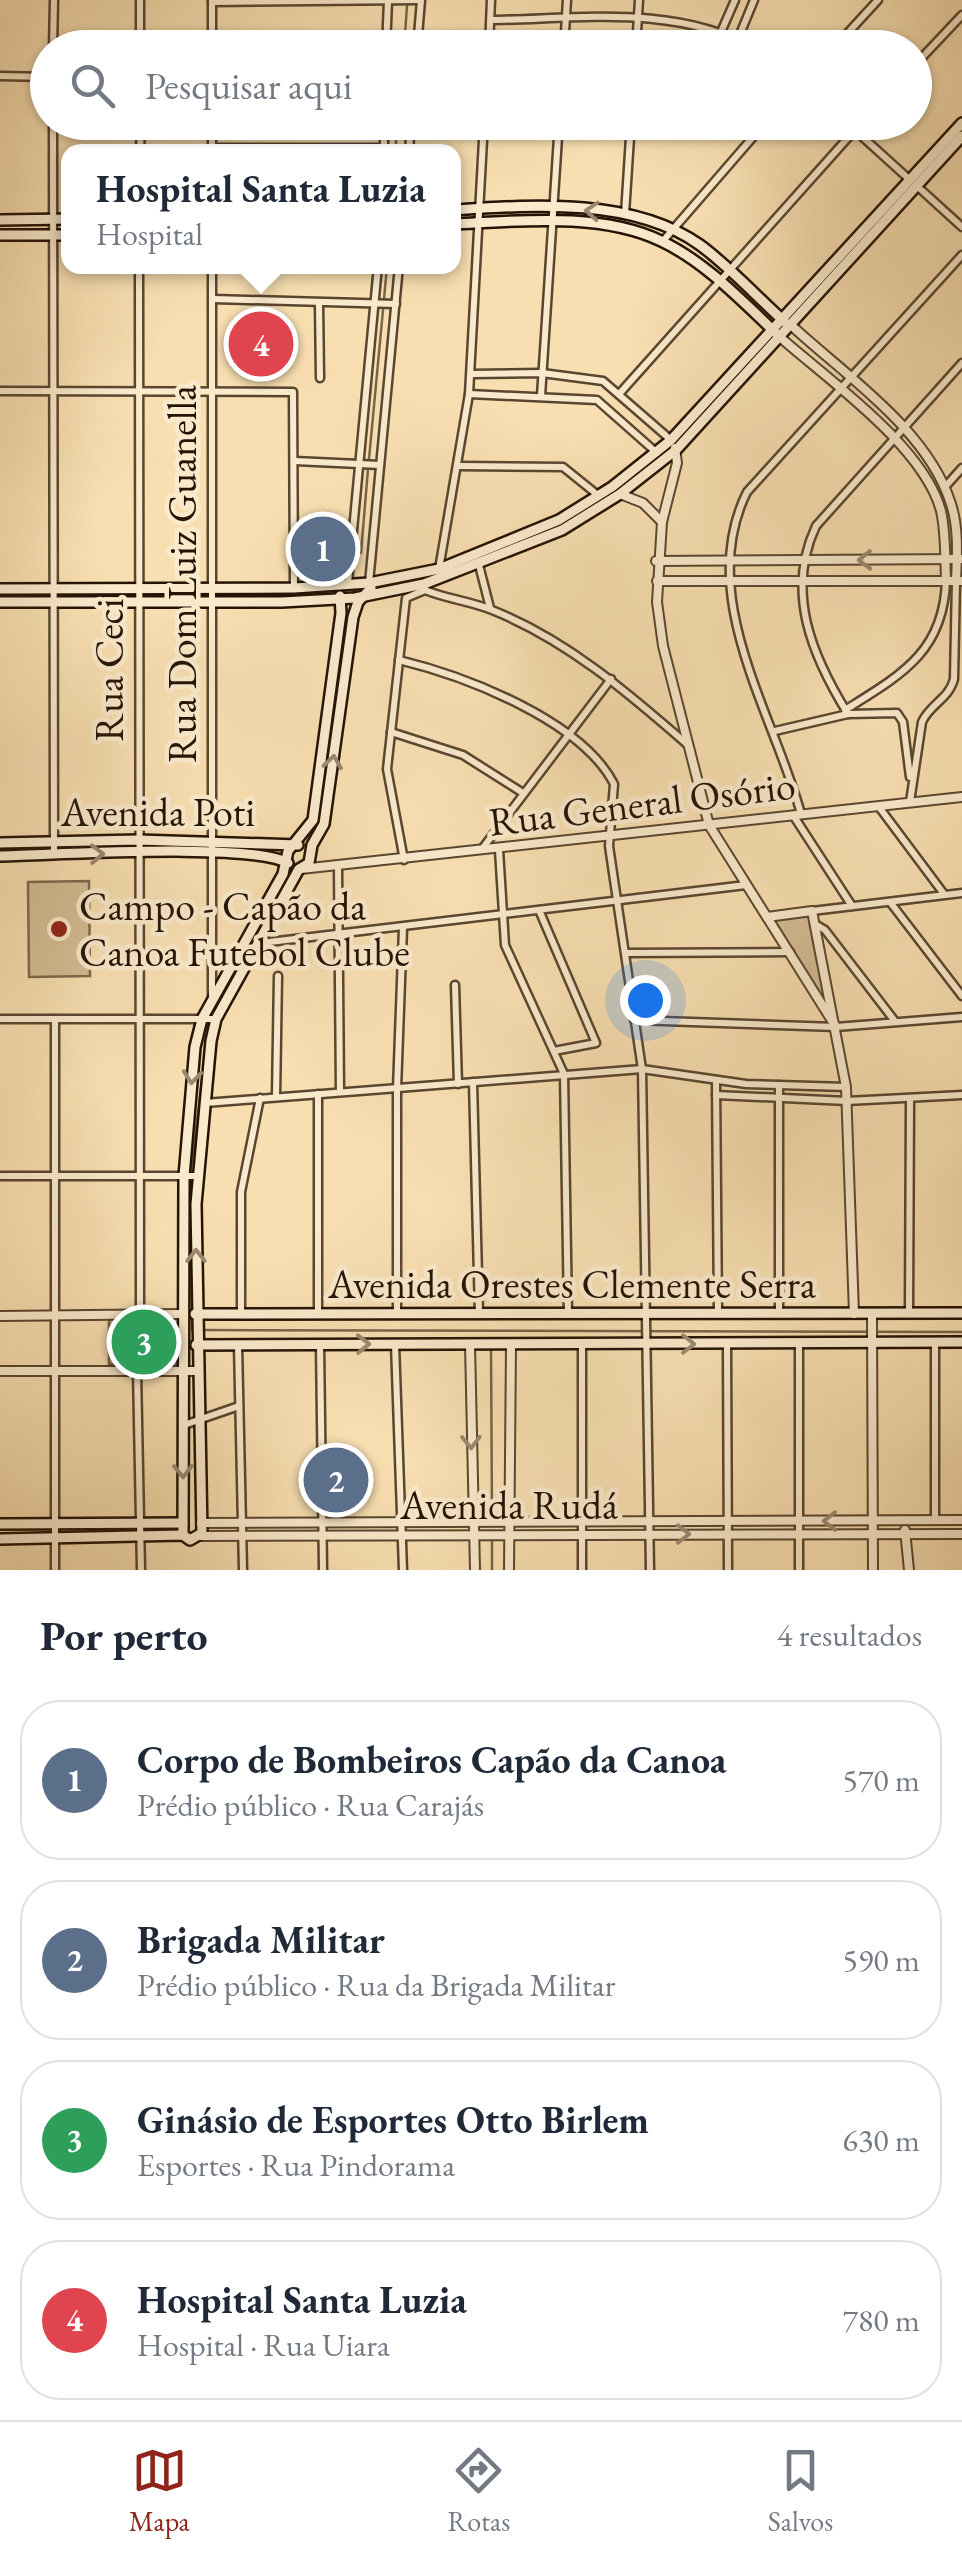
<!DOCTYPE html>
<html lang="pt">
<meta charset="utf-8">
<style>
:root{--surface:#fff;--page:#f2f2f3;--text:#1f2937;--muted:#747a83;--line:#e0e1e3;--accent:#8f2418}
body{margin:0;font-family:"EB Garamond",serif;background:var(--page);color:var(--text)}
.you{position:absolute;left:645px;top:1000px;width:35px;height:35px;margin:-25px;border:8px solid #fff;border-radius:50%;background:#1a73e8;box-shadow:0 0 0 15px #1a73e833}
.badge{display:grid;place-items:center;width:65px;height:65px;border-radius:50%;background:var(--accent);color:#fff;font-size:32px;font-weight:700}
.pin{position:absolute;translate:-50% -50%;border:5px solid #fff;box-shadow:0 2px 10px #0006}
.popup{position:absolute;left:61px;top:144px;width:400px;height:130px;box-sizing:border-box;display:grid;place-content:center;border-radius:20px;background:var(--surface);filter:drop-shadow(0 2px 8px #0005);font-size:32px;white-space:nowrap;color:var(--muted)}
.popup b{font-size:38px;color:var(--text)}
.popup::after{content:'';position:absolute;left:50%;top:100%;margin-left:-20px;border:20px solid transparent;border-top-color:var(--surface)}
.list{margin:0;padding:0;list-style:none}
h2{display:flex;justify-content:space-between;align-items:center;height:130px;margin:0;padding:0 40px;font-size:42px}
h2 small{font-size:32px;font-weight:400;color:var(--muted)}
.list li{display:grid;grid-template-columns:65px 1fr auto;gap:30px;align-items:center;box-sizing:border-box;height:160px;margin:0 20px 20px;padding:0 20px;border:2px solid var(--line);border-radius:40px}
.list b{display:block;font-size:38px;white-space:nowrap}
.list p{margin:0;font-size:32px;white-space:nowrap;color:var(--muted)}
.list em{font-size:32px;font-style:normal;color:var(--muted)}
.icon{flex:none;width:55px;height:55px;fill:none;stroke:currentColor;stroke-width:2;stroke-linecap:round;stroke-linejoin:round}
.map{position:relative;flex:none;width:962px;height:1570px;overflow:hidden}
.search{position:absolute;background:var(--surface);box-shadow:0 2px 8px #0004;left:30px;right:30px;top:30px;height:110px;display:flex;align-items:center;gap:25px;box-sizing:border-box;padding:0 35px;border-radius:55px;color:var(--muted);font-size:38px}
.sheet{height:850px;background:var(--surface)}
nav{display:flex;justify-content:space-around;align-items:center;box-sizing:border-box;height:140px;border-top:2px solid var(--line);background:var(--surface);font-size:28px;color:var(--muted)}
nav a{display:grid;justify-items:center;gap:5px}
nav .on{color:var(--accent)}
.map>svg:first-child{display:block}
.green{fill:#d4bc94;stroke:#7c684c;stroke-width:2.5}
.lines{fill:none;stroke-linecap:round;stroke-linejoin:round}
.stream{stroke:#786449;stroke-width:2.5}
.minor-casing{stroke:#5a4630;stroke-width:11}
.tertiary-casing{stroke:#5a4630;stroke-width:12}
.secondary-casing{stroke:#251305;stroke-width:14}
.minor{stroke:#faeacc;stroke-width:6}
.tertiary{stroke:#faeacc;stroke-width:8}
.secondary{stroke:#faeacc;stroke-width:9}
.oneway{stroke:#9a8972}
.poi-dot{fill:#8f2418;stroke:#faeacc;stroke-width:4}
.labels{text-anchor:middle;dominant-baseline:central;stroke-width:9;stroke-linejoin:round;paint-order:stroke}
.street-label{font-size:40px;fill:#251305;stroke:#faeacc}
.poi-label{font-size:40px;fill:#251305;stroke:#faeacc;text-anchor:start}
</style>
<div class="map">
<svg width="962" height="1570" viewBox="0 0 962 1570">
<rect width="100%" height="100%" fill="#f8dfb1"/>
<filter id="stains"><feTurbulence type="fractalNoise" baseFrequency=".002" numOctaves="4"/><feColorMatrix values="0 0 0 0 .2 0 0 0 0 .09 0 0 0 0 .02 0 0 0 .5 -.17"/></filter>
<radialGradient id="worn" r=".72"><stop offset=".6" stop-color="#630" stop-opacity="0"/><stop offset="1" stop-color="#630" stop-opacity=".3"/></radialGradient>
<g class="green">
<path d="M 89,881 L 90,976 L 29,977 L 28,882 Z"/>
<path d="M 810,916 L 829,1008 L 773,919 Z"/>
<path d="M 109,1318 L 172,1318 L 172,1336 L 179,1337 L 176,1364 L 109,1364 Z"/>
</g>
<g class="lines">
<g class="stream">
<path d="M 404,48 L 407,6"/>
<path d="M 395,152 L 398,122"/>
<path d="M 384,299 L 387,266"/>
<path d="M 369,459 L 383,310"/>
<path d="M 361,553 L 368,469"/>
<path d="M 308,841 L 318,819 L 344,630"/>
<path d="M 214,1013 L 288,875"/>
<path d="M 191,1170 L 209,1023"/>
<path d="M 191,1180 L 192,1309"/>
<path d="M 192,1318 L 192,1330"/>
<path d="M 204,1330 L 962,1332"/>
<path d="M 491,1349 L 492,1517"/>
<path d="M 492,1542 L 492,1570"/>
</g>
<defs>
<g id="minor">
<path d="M 140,0 L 140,48"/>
<path d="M 212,0 L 212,48"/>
<path d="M 212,2 L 419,0"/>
<path d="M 491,20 C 578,19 675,4 753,48"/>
<path d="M 721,32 L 735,0"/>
<path d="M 738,39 L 754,0"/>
<path d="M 53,48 L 54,0"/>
<path d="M 386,48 L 388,1"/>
<path d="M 417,48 L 421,0"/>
<path d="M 489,48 L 491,0"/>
<path d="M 564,48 L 567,0"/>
<path d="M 636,48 L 639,0"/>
<path d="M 834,48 L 878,0"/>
<path d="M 914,66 L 962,15"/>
<path d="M 0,76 L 48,77"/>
<path d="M 53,122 L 54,854"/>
<path d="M 846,122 L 910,180"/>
<path d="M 212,148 L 384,148"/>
<path d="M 212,150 L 212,122"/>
<path d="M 384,151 L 384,122"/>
<path d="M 140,152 L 141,122"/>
<path d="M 409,152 L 411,122"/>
<path d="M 917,186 L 962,227"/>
<path d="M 625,214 L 631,122"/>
<path d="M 663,241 L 766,122"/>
<path d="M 139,266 L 140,1314"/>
<path d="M 212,266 L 212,995"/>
<path d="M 213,299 L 396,304"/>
<path d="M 319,303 L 320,378"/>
<path d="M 471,374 L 542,373 L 603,381 L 671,440"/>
<path d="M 0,391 L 293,392 L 294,588"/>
<path d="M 620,393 L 862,122"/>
<path d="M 469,394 L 597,400 L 657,453"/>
<path d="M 541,396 L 559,122"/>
<path d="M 295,461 L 380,465"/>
<path d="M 459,466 L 563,467 L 599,496"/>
<path d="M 945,487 L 962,468"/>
<path d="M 479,565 L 490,608"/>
<path d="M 439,569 L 469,394 L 484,122"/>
<path d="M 348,583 L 378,266"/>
<path d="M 369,583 L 399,266"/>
<path d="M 424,584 L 425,590 C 447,599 470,601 492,610 C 567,640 627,692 688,745"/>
<path d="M 399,660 C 465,676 581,720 614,784 L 609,846 L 642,1069 L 650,1570"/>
<path d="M 845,710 C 901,675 944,652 946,580"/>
<path d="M 848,714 C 812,656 785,592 816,526 L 962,363"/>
<path d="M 775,731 L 848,714 L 897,713 L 903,722 L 910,777"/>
<path d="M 391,732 L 463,755 L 523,793"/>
<path d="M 910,802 L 922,722 C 930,704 949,699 954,679 L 956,581"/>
<path d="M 879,807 L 944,894"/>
<path d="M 801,814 C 774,714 695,596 747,492 L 962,255"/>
<path d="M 793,815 L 852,906"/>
<path d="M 482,849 L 611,679"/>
<path d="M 499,850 L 505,945 L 564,1074 L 568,1314"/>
<path d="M 404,860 L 387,769 L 406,598 L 425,590"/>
<path d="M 338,868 L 340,1092"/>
<path d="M 890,902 L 962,996"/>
<path d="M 539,910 L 596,1043 L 554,1051"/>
<path d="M 812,911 L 962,893"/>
<path d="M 815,924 L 825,930 L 894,1020"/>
<path d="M 261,943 L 746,885"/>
<path d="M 626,953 L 790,952"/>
<path d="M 455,985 L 458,1084"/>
<path d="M 0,1019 L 216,1019"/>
<path d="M 55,1019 L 55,1570"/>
<path d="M 634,1020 L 836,1027 L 962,1017"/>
<path d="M 716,1080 L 718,1314"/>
<path d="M 473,1082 L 479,1314"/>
<path d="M 779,1085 L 779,1314"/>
<path d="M 318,1094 L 318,1313"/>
<path d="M 716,1095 L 847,1101 L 962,1095"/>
<path d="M 276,1097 L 278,976"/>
<path d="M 205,1103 L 642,1069 L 746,1084 L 846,1087"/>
<path d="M 0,1176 L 196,1176"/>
<path d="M 909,1313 L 910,1101"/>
<path d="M 241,1314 L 241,1192 L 260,1098"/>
<path d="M 397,1314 L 397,1089 L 403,928"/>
<path d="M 935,1342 L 935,1520"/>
<path d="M 799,1343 L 799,1570"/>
<path d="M 395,1344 L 403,1570"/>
<path d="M 727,1344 L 728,1570"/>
<path d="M 238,1345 L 243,1570"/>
<path d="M 320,1345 L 323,1570"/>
<path d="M 137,1371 L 141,1570"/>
<path d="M 184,1425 L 239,1406"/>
<path d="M 582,1570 L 582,1344"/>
</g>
<g id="tertiary">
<path d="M 792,326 C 846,376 928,430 951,504 C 959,528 957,556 956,581"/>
<path d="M 781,338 C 830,381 924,447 941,511 C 946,533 945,558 946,580"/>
<path d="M 675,448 L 677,463 L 662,522 L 657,602 L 663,646 L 709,825 L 836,1027"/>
<path d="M 620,494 L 643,503 L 662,522"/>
<path d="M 656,561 L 962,559"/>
<path d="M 657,581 L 962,581"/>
<path d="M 301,869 L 962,797"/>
<path d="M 767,917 L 812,911 L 846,1087 L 854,1314"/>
<path d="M 872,1314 L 873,1570"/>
<path d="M 0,1316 L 182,1314"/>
<path d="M 470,1344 L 475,1570"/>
<path d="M 0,1371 L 196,1371"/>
<path d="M 201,1523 L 962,1520"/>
<path d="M 905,1530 L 909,1570"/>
<path d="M 201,1536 L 962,1534"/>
<path d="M 509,1570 L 511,1345"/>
</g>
<g id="secondary">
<path d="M 454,210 C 531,205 633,197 700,245 C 730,267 757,297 785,322"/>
<path d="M 0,220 L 69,219"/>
<path d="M 454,224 C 518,221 601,212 661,241 C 704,261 741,300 776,333"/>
<path d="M 0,235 L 69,235"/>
<path d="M 0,589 L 294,588 L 369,583 L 439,569 L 559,520 L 612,487 L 671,440 L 962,123"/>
<path d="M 0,602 L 282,602 L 355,598 L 424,584 L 562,530 L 620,494 L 676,450 L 962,136"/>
<path d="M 0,843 L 138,840 L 298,845"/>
<path d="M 0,856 C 54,855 251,842 288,863"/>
<path d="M 195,1314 L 962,1313"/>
<path d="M 196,1345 L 962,1342"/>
<path d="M 0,1524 L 183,1523"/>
<path d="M 183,1535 L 184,1176 L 195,1047 L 202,1019 L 283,874 L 288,851 L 313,820 L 341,613 L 340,596"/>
<path d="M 0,1539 L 183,1535 L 190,1540 L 202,1533 L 196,1204 L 211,1041 L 216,1019 L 299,869 L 309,863 L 312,845 L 324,824 L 353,617 L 358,602 L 371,588 L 369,583"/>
</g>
</defs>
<use href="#minor" class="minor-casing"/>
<use href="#tertiary" class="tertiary-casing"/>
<use href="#secondary" class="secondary-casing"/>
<use href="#minor" class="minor"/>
<use href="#tertiary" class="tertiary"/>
<use href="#secondary" class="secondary"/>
</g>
<defs><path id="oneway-chevron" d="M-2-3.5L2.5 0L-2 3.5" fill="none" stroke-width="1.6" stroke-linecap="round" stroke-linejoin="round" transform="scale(2.5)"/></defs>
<g class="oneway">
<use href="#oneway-chevron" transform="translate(592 211) rotate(-176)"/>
<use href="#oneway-chevron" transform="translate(865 560) rotate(179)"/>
<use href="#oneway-chevron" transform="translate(333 762) rotate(-82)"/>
<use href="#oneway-chevron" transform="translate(97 854) rotate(-1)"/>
<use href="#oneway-chevron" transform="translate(192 1077) rotate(96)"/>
<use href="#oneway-chevron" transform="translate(196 1256) rotate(-90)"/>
<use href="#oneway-chevron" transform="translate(363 1344) rotate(-1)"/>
<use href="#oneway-chevron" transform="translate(688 1344)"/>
<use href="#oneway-chevron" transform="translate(471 1442) rotate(89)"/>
<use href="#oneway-chevron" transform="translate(183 1471) rotate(89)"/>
<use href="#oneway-chevron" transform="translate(830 1521) rotate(180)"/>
<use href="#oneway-chevron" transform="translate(683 1534)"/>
</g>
<circle class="poi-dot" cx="59" cy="929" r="10"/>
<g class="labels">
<g class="street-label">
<text transform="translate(182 574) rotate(-90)">Rua Dom Luiz Guanella</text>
<text transform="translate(109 670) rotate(-90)">Rua Ceci</text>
<text transform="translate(642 803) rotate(-7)">Rua General Osório</text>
<text x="158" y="812">Avenida Poti</text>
<text x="572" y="1284">Avenida Orestes Clemente Serra</text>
<text x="509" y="1505">Avenida Rudá</text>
</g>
<g class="poi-label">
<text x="79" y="906">Campo - Capão da<tspan x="79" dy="46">Canoa Futebol Clube</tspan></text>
</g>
</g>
<rect width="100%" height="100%" filter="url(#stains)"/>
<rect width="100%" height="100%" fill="url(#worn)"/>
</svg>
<div class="you"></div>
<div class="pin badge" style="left:323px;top:549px;background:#5c6f8a">1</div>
<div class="pin badge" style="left:336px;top:1480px;background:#5c6f8a">2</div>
<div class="pin badge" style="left:144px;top:1342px;background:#2e9e5b">3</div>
<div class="pin badge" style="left:261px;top:344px;background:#e0444e">4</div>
<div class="popup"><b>Hospital Santa Luzia</b>Hospital</div>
<div class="search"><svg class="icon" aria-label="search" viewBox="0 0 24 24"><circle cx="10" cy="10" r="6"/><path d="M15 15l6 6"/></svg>Pesquisar aqui</div>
</div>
<section class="sheet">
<h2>Por perto<small>4 resultados</small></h2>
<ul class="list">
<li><span class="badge" style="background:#5c6f8a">1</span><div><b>Corpo de Bombeiros Capão da Canoa</b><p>Prédio público · Rua Carajás</p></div><em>570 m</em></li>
<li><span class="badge" style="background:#5c6f8a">2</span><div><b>Brigada Militar</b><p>Prédio público · Rua da Brigada Militar</p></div><em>590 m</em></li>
<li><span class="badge" style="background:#2e9e5b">3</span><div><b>Ginásio de Esportes Otto Birlem</b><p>Esportes · Rua Pindorama</p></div><em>630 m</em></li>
<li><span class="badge" style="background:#e0444e">4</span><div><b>Hospital Santa Luzia</b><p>Hospital · Rua Uiara</p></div><em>780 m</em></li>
</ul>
</section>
<nav>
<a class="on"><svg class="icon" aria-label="map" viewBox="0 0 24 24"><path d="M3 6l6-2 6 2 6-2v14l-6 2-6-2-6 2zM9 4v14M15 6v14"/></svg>Mapa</a>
<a><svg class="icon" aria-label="directions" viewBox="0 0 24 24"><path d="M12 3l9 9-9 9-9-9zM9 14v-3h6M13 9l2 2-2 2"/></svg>Rotas</a>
<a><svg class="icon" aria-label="saved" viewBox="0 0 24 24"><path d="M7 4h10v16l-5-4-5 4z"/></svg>Salvos</a>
</nav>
